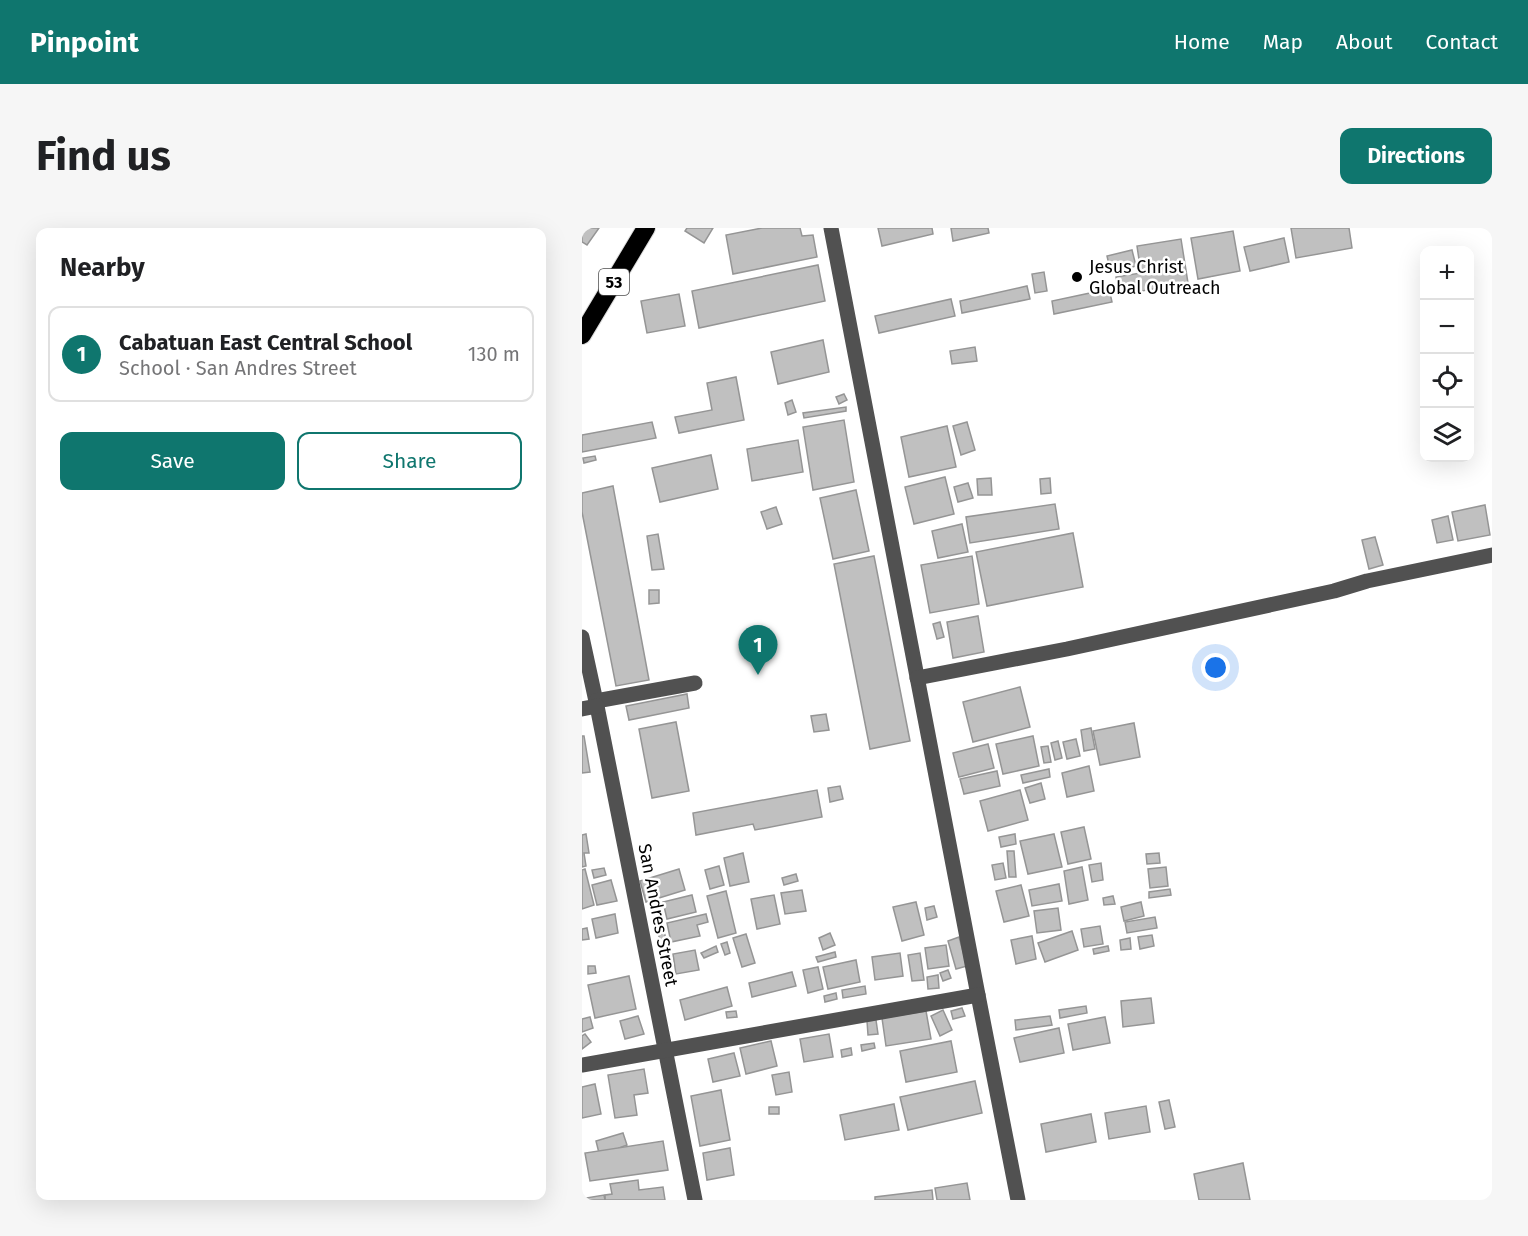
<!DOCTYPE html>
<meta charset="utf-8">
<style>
:root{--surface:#fff;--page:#f6f6f6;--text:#202124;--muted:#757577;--line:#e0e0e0;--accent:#0f766e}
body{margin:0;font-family:"Fira Sans",sans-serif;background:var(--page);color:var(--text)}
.controls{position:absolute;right:18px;top:18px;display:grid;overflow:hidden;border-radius:12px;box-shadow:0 6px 24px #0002}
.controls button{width:54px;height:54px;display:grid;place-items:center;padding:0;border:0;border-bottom:2px solid var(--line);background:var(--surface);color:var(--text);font:30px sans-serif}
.you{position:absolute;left:634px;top:440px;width:21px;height:21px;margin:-15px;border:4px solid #fff;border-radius:50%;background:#1a73e8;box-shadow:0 0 0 9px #1a73e833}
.badge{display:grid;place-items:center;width:39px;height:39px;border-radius:50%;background:var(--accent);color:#fff;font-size:20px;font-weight:700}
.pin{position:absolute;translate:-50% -50px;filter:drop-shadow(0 2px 3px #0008)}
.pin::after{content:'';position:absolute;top:32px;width:21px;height:18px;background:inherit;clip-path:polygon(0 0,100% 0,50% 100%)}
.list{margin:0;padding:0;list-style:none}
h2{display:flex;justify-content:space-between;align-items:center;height:78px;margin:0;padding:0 24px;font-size:26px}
h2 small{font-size:20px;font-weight:400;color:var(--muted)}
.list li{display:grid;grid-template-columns:39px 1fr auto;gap:18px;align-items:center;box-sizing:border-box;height:96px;margin:0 12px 12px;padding:0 12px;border:2px solid var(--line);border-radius:12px}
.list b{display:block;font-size:22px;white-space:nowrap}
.list p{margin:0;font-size:20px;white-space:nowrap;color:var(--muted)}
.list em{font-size:20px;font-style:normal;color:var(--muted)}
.actions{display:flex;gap:12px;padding:18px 24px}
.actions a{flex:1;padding:14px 0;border:2px solid var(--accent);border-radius:12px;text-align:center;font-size:21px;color:var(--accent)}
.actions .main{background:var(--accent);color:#fff}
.icon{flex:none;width:33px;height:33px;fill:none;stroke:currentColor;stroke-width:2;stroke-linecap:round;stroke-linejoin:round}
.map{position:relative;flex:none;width:910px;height:972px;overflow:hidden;border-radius:12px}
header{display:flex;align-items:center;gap:36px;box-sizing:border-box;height:84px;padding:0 30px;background:var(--accent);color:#fff}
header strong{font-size:28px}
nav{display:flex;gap:33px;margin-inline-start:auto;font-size:21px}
.intro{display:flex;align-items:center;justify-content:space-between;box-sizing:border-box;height:144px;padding:0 36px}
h1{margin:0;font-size:42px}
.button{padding:15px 27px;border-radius:12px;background:var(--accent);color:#fff;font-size:21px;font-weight:700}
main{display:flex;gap:36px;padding:0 36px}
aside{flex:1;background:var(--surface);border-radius:12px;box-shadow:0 6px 24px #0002}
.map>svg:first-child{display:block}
.building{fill:#c0c0c0;stroke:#959595;stroke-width:1.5}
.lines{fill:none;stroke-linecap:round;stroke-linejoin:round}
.highway-casing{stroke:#dbdbdb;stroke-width:20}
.minor{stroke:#515151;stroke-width:15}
.highway{stroke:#000;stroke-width:18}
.poi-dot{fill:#000;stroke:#fff;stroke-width:2}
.labels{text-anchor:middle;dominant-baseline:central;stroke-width:5;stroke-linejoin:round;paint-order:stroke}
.shield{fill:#fff;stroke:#4c4c4c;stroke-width:1.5}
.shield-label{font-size:16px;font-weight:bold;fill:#000}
.poi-label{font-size:18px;fill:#000;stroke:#fff;text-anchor:start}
.street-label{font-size:18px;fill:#000;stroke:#fff}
</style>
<header>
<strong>Pinpoint</strong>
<nav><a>Home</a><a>Map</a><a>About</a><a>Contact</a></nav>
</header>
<div class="intro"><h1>Find us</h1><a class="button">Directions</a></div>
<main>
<aside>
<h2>Nearby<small></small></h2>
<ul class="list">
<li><span class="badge">1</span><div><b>Cabatuan East Central School</b><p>School · San Andres Street</p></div><em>130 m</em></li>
</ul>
<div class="actions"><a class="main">Save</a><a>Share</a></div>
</aside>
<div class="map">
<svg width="910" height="972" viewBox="0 0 910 972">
<rect width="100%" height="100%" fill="#fff"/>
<g class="building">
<path d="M 0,0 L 17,0 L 5,17 L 0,14 Z"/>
<path d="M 105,0 L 131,0 L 122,15 L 103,3 Z"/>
<path d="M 180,0 L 218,0 L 220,8 L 231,7 L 235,29 L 151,46 L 144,7 Z"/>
<path d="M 296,0 L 350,0 L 351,6 L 300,18 Z"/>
<path d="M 369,0 L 406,0 L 407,5 L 371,13 Z"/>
<path d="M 709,0 L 767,0 L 770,20 L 714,30 Z"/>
<path d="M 651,3 L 658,43 L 616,51 L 609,10 Z"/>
<path d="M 702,10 L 707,34 L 668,43 L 662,19 Z"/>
<path d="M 599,11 L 606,55 L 537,67 L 534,49 L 559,45 L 555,18 Z"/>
<path d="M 550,22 L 554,38 L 529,45 L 525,28 Z"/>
<path d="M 236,37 L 243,73 L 117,100 L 110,63 Z"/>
<path d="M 462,44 L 465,63 L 453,65 L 450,46 Z"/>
<path d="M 445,58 L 448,71 L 380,85 L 378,73 Z"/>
<path d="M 527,61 L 530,74 L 472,86 L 470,73 Z"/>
<path d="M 97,66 L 103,98 L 65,105 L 59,73 Z"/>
<path d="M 369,71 L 373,88 L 297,105 L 293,88 Z"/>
<path d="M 241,112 L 247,144 L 196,156 L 189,124 Z"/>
<path d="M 393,119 L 395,133 L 370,136 L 368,123 Z"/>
<path d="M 154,149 L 162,192 L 97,205 L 93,189 L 130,182 L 125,155 Z"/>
<path d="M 262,166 L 265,172 L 257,176 L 254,169 Z"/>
<path d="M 210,172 L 214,184 L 206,187 L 203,175 Z"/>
<path d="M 264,179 L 264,183 L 222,190 L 221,185 Z"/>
<path d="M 262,192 L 272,254 L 231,262 L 221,199 Z"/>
<path d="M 70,194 L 74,210 L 0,224 L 0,207 Z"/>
<path d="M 385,194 L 393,222 L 379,227 L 371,198 Z"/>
<path d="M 365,198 L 374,239 L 327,249 L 319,209 Z"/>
<path d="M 216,212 L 221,244 L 170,253 L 165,221 Z"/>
<path d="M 129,227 L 136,261 L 78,274 L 70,240 Z"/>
<path d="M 13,228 L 14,232 L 2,235 L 1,230 Z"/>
<path d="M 363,249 L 372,286 L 332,296 L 323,259 Z"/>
<path d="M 409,250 L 410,267 L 396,267 L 395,251 Z"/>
<path d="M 468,250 L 469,265 L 459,266 L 458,251 Z"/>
<path d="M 386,255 L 391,270 L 376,274 L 372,259 Z"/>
<path d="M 31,258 L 67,452 L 34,458 L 0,284 L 0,265 Z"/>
<path d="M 274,262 L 287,323 L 251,331 L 238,270 Z"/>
<path d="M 473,276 L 477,301 L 388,315 L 384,289 Z"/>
<path d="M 903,277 L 908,307 L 876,313 L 870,284 Z"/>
<path d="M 194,279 L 200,296 L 185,301 L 179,284 Z"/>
<path d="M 866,288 L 871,312 L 855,315 L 850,292 Z"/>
<path d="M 380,296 L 386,324 L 356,330 L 350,303 Z"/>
<path d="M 491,305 L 501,359 L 405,378 L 394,324 Z"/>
<path d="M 76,306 L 82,341 L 70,342 L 65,308 Z"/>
<path d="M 793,309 L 801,337 L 787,341 L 780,312 Z"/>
<path d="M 292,328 L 328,513 L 288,521 L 252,336 Z"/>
<path d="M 390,328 L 397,376 L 348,385 L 339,337 Z"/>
<path d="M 67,362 L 77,362 L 77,375 L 67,376 Z"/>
<path d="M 396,388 L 402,424 L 371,430 L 365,394 Z"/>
<path d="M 358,394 L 362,409 L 355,411 L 351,396 Z"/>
<path d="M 438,459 L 448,499 L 391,514 L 381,474 Z"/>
<path d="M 105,466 L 107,480 L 47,492 L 44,478 Z"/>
<path d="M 244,486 L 247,502 L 232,504 L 229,488 Z"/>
<path d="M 94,494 L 107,563 L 70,570 L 57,501 Z"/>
<path d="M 552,495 L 558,529 L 518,537 L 511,503 Z"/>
<path d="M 509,500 L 513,521 L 502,523 L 499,502 Z"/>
<path d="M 0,508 L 2,508 L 8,544 L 0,545 Z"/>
<path d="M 451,508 L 457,538 L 421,546 L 414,516 Z"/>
<path d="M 494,511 L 498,528 L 485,531 L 481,514 Z"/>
<path d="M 476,513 L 480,530 L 473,532 L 469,515 Z"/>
<path d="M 406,516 L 412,540 L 377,549 L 371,525 Z"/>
<path d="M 466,518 L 469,534 L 462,535 L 459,519 Z"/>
<path d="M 507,538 L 512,563 L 485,569 L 480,545 Z"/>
<path d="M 467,541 L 468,549 L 441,555 L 439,547 Z"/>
<path d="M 415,543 L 418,558 L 382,566 L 378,551 Z"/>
<path d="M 459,555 L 463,571 L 448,575 L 443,560 Z"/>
<path d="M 258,558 L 261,571 L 248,574 L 246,560 Z"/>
<path d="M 235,562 L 240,589 L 173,602 L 171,596 L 114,607 L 111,585 Z"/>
<path d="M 438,562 L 446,592 L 406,603 L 398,573 Z"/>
<path d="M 502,599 L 509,631 L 486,636 L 479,604 Z"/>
<path d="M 4,606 L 7,625 L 2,625 L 4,638 L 0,639 L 0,607 Z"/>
<path d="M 433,606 L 434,616 L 419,619 L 417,609 Z"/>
<path d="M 472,606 L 480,639 L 446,646 L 438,613 Z"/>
<path d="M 425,623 L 432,623 L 434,649 L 427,649 Z"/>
<path d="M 161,625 L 167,654 L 148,658 L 142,630 Z"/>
<path d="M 577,625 L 578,635 L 565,636 L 564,626 Z"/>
<path d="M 421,635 L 424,650 L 413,652 L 410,637 Z"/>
<path d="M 519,635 L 521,652 L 510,654 L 507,637 Z"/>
<path d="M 137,638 L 142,657 L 128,661 L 123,642 Z"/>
<path d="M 500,639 L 506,672 L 487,676 L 482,643 Z"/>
<path d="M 584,639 L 586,658 L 568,660 L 566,641 Z"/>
<path d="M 22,640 L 24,647 L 12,650 L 10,642 Z"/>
<path d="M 3,641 L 12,677 L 0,681 L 0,642 Z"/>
<path d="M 97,641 L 103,662 L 64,674 L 58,653 Z"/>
<path d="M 214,646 L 216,653 L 202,657 L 200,650 Z"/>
<path d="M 29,652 L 35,673 L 15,677 L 10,657 Z"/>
<path d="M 477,656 L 480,673 L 450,678 L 447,662 Z"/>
<path d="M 439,657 L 447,688 L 422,694 L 414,663 Z"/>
<path d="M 588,661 L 589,667 L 567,670 L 567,664 Z"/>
<path d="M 220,662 L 224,683 L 203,686 L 199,665 Z"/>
<path d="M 144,663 L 154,705 L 136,710 L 125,668 Z"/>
<path d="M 110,667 L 114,684 L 85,691 L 81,674 Z"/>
<path d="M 192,667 L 198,696 L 175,701 L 169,671 Z"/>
<path d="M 531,668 L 533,676 L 522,677 L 521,670 Z"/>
<path d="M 334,674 L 342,707 L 320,713 L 311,679 Z"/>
<path d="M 559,674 L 562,688 L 542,693 L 539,679 Z"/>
<path d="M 352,678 L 355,689 L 345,692 L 343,680 Z"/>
<path d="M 476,680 L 479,702 L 455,705 L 452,683 Z"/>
<path d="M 78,681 L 84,713 L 78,714 L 72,683 Z"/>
<path d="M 33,686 L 36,705 L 14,710 L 10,691 Z"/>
<path d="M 124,686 L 126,694 L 115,697 L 118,708 L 89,714 L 85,695 Z"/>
<path d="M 573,689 L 575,700 L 545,705 L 543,694 Z"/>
<path d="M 518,698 L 521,716 L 502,719 L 499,701 Z"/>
<path d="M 5,700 L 7,711 L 0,712 L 0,701 Z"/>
<path d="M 490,703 L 496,722 L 463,734 L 456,715 Z"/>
<path d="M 248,705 L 253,717 L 241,722 L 237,710 Z"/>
<path d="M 164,706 L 173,735 L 160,739 L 151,710 Z"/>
<path d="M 570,707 L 572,718 L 558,721 L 556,709 Z"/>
<path d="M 450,708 L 454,731 L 434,736 L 429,712 Z"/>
<path d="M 377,709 L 385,738 L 374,741 L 366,713 Z"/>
<path d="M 548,710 L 549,721 L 539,722 L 538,712 Z"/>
<path d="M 145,714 L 148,725 L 143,727 L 139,716 Z"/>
<path d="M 364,717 L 367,738 L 346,741 L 343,720 Z"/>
<path d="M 134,718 L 136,724 L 122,730 L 119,725 Z"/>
<path d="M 526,718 L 527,723 L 512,726 L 511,721 Z"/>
<path d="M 113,722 L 117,742 L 94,746 L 91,726 Z"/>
<path d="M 253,724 L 254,729 L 236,734 L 234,729 Z"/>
<path d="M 318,725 L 321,748 L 293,752 L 290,729 Z"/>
<path d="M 338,725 L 342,752 L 330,753 L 326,727 Z"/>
<path d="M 274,732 L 278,754 L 246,761 L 241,739 Z"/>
<path d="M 6,738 L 13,738 L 14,745 L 6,746 Z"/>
<path d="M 236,739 L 241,761 L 226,765 L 221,742 Z"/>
<path d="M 366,742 L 369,750 L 361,753 L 358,745 Z"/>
<path d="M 210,744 L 214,758 L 170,769 L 167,755 Z"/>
<path d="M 356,747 L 357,760 L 346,761 L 345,749 Z"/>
<path d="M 47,748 L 54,781 L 13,790 L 6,757 Z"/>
<path d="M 283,758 L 284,766 L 261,770 L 260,762 Z"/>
<path d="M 145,759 L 150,778 L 103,792 L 98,772 Z"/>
<path d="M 254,765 L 255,771 L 243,774 L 242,768 Z"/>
<path d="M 569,770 L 572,795 L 541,799 L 539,773 Z"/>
<path d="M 504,778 L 505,785 L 478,790 L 477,782 Z"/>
<path d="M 380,780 L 383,788 L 371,791 L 369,783 Z"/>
<path d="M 361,782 L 370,802 L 358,808 L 349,788 Z"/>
<path d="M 154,783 L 155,789 L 145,790 L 144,784 Z"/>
<path d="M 344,783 L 349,811 L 304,818 L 300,790 Z"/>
<path d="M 56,788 L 62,806 L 43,811 L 38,793 Z"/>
<path d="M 468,788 L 470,797 L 434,802 L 433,792 Z"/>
<path d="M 8,789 L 11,800 L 0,804 L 0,791 Z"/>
<path d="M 523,789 L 528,815 L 491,822 L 486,796 Z"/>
<path d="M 294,792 L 296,806 L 286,807 L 285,793 Z"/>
<path d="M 477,800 L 482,825 L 438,834 L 432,810 Z"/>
<path d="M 3,806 L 9,814 L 0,821 L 0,808 Z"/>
<path d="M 247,806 L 251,829 L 222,834 L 218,811 Z"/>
<path d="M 189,813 L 195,838 L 164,846 L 158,820 Z"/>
<path d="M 369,813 L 375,844 L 324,854 L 318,823 Z"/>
<path d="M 292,815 L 293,820 L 280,823 L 279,817 Z"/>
<path d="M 269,820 L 270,827 L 260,829 L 259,822 Z"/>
<path d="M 152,825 L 158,848 L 131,854 L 126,831 Z"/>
<path d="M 62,841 L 66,865 L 52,867 L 55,887 L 33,890 L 26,847 Z"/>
<path d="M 207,844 L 210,864 L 194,867 L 190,847 Z"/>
<path d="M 393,853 L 400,885 L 326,902 L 318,869 Z"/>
<path d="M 13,856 L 19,886 L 0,890 L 0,859 Z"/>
<path d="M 139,862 L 148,912 L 118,918 L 109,868 Z"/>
<path d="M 587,872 L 593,899 L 583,901 L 577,874 Z"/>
<path d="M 312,876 L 317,902 L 263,912 L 258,887 Z"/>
<path d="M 564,878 L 568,904 L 527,911 L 523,885 Z"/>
<rect x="187" y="879" width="10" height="7"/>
<path d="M 509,886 L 514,914 L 464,924 L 459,896 Z"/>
<path d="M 41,905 L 45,917 L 37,920 L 39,927 L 19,933 L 14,913 Z"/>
<path d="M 81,913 L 86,942 L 8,953 L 3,925 Z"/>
<path d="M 148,920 L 152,947 L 125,952 L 121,925 Z"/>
<path d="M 661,935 L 668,972 L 617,972 L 612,946 Z"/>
<path d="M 56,952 L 57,962 L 81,959 L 83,972 L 23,972 L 23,967 L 30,966 L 28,956 Z"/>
<path d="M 385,955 L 388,972 L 355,972 L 353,960 Z"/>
<path d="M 350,962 L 351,972 L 293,972 L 293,969 Z"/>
<path d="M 22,967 L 23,972 L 5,972 L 4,970 Z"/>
</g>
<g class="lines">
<defs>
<path id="highway" d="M 0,107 L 64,0"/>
</defs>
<use href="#highway" class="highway-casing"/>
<g class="minor">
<path d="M 249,0 L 396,767 L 436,972"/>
<path d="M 0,409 L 15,478 L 113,972"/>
<path d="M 335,450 L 485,421 L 752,363 L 785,353 L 910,327"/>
<path d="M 14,473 L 113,455"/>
<path d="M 0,481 L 15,478"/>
<path d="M 0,837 L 396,767"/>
</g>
<use href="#highway" class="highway"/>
</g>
<circle class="poi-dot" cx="495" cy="49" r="6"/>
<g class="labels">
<rect class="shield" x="17" y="41" width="30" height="26" rx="4.5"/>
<g class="shield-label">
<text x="32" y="54">53</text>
</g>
<g class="poi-label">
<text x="507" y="39">Jesus Christ<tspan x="507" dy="21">Global Outreach</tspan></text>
</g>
<g class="street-label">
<text transform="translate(76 687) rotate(79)">San Andres Street</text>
</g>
</g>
</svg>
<div class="controls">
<button>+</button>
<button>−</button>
<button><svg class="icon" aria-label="locate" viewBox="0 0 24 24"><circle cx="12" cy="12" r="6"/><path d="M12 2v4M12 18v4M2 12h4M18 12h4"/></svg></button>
<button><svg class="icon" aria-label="layers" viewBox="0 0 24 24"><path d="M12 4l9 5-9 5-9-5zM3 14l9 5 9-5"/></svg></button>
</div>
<div class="you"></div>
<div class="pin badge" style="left:176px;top:447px">1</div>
</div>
</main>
